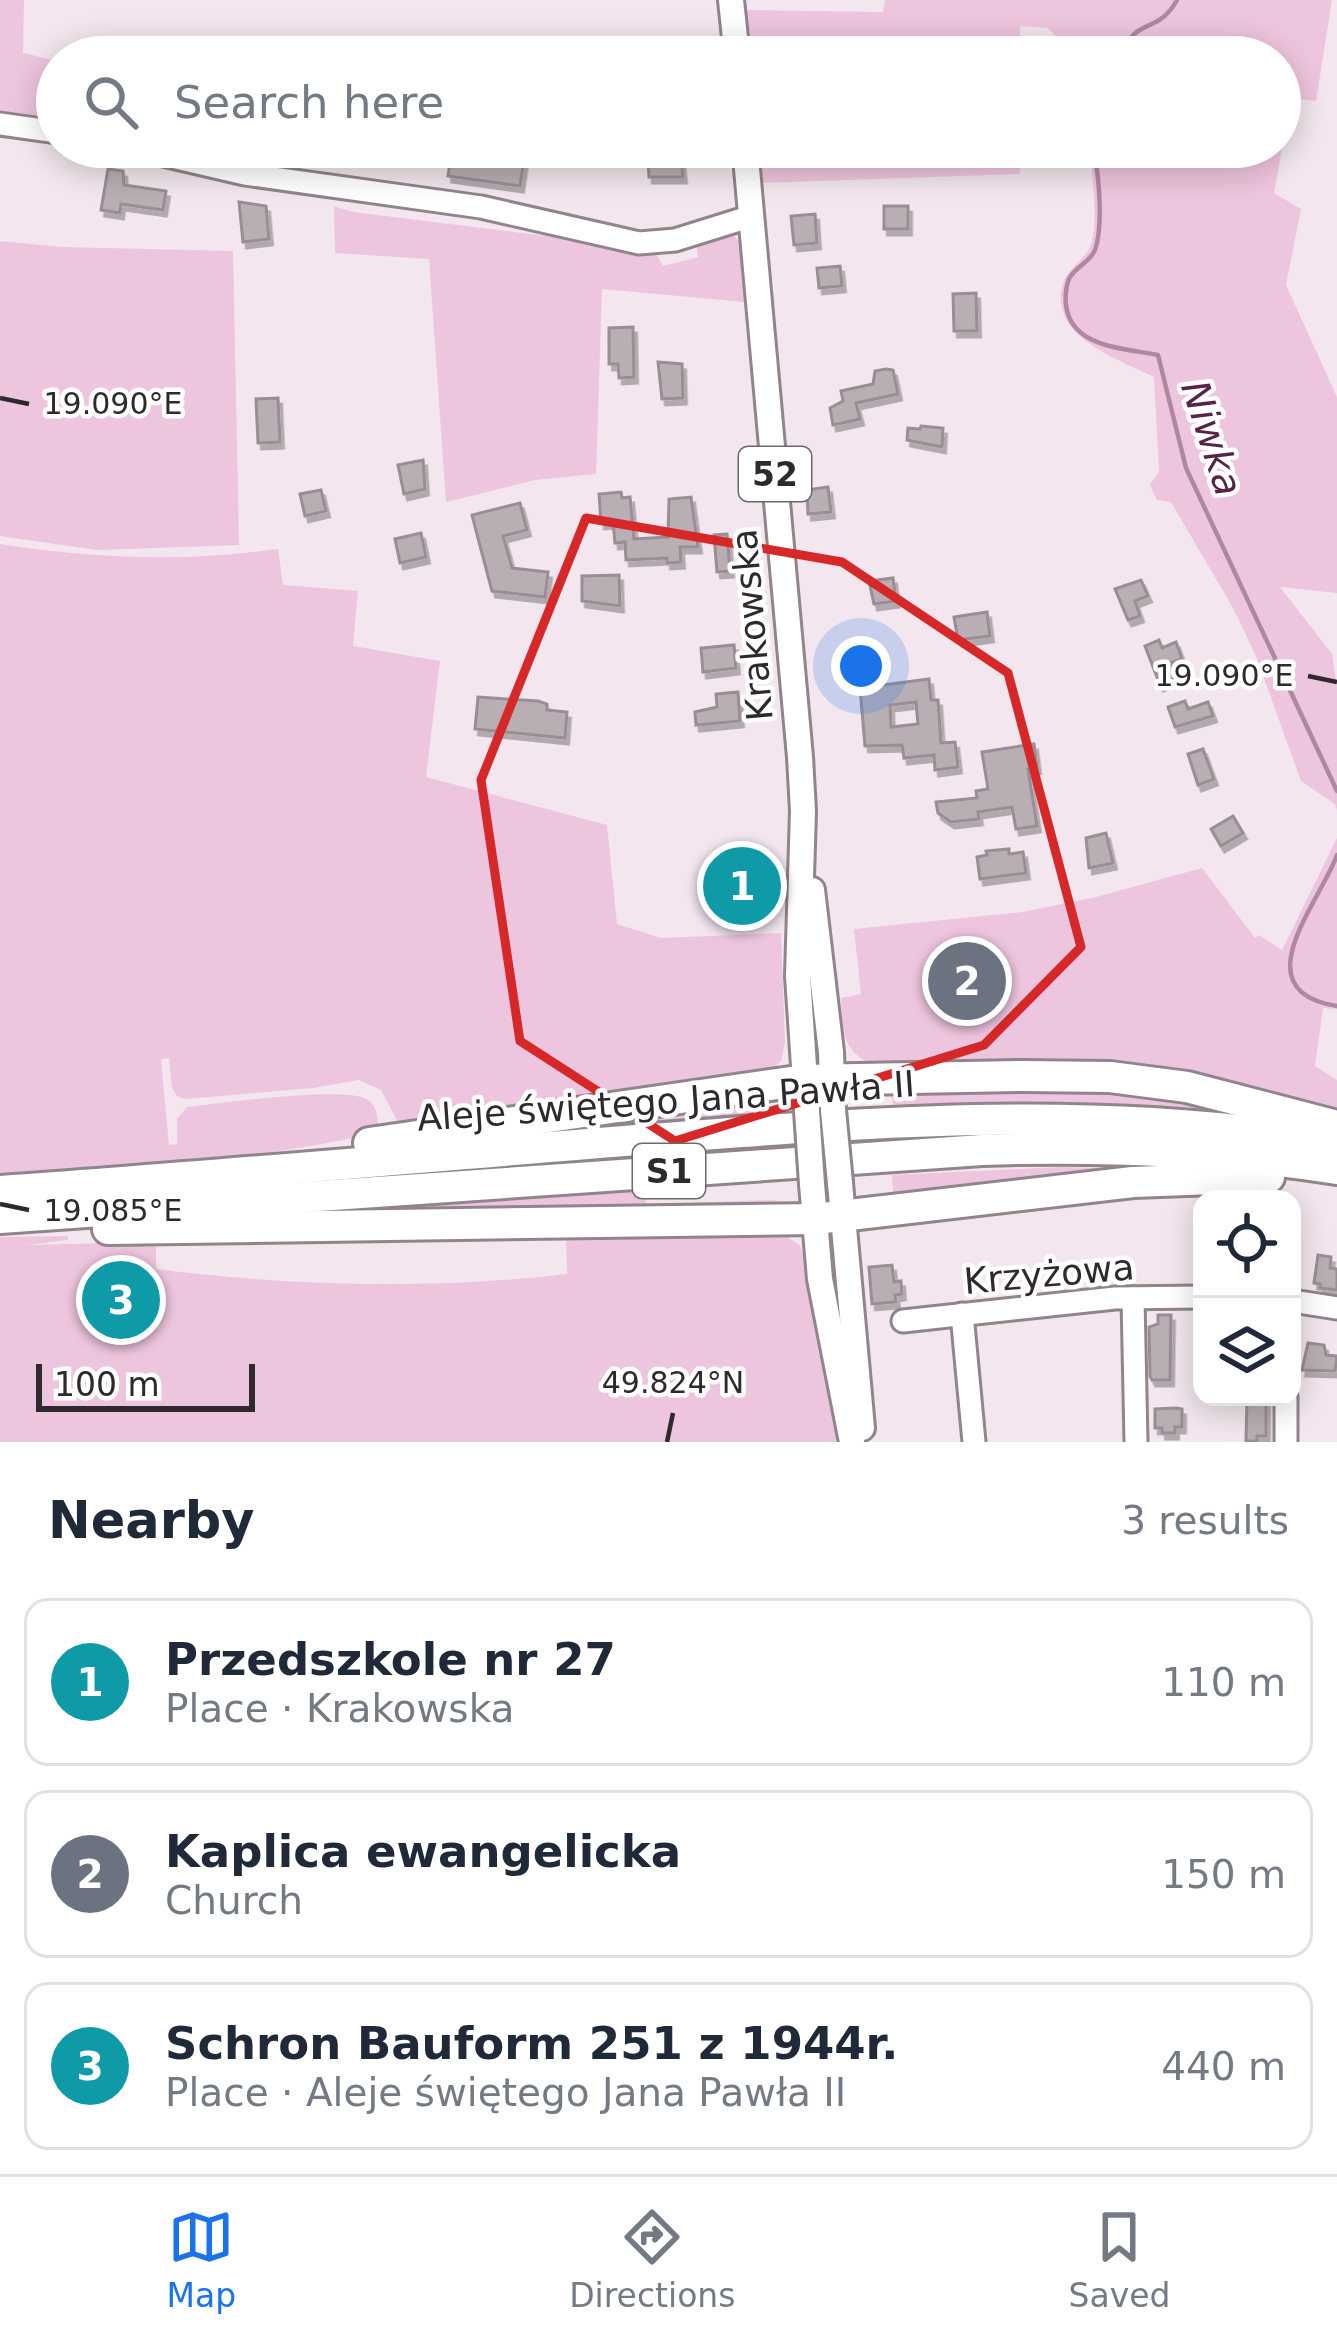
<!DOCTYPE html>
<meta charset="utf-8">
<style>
:root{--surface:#fff;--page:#f6f6f7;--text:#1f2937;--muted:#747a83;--line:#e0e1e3;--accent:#1a73e8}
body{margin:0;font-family:"DejaVu Sans",sans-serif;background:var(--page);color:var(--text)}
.controls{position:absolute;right:36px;bottom:36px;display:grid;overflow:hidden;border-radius:24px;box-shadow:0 6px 30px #0003}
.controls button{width:108px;height:108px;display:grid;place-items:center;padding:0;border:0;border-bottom:3px solid var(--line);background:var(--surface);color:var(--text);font:60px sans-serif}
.scale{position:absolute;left:36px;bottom:30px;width:219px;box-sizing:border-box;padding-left:12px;border:6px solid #2e292c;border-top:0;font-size:33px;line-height:42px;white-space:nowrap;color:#2e292c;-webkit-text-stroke:9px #fff;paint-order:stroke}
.you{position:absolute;left:861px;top:666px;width:42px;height:42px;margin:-30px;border:9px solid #fff;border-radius:50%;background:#1a73e8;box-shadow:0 0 0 18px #1a73e833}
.badge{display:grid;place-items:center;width:78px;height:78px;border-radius:50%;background:var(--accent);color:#fff;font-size:39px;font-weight:700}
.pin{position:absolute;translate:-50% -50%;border:6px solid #fff;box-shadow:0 3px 12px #0006}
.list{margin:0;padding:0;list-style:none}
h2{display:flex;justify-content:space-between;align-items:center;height:156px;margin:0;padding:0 48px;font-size:51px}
h2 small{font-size:39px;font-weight:400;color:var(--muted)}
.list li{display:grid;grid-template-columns:78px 1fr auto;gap:36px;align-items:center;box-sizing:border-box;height:168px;margin:0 24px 24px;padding:0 24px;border:3px solid var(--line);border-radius:24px}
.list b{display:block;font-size:45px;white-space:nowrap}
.list p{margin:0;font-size:39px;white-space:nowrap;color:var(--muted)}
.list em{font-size:39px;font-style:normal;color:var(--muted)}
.icon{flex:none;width:66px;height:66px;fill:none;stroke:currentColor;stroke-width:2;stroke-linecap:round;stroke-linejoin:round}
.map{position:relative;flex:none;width:1337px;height:1442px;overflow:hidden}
.search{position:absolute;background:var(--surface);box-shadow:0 6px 30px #0003;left:36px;right:36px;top:36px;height:132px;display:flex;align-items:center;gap:30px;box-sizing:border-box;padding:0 42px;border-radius:66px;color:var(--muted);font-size:45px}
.sheet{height:732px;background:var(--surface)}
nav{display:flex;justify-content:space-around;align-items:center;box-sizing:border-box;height:168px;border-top:3px solid var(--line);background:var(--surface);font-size:33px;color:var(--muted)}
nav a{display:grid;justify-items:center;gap:6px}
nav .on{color:var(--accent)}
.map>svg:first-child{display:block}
.green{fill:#eec5de}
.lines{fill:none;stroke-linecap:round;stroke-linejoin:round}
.stream{stroke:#ae87a0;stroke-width:4.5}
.building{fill:#baaeb5;stroke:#9a8e95;stroke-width:3;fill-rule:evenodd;filter:url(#shadow)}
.minor-casing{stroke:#90858c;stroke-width:27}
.major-casing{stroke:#90858c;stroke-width:30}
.highway-casing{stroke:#90858c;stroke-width:36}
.minor{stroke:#fff;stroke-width:21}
.major{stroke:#fff;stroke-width:24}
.highway{stroke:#fff;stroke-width:30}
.major-bridge-casing{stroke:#90858c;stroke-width:30;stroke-linecap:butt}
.major-bridge{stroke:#fff;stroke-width:24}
.marked{fill:none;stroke:#d62828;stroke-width:9;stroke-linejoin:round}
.ticks{fill:none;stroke:#2e292c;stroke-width:4.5}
.labels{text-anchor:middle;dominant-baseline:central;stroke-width:9;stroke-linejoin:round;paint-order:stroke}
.shield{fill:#fff;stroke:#6d696b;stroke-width:3}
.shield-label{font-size:33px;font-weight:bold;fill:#2e292c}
.street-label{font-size:36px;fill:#2e292c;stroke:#fff}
.water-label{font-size:39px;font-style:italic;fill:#562447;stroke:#fff}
.ticks-label{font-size:30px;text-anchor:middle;fill:#2e292c;stroke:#fff;stroke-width:9;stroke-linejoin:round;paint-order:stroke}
</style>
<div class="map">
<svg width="1337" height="1442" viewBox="0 0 1337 1442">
<defs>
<filter id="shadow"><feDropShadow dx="3.5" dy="6" stdDeviation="0" flood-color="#0004"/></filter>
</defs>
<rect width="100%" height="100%" fill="#f3e6ee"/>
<g class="green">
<path d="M 0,0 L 24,0 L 23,53 L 57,61 L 57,125 L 0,117 Z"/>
<path d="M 885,0 L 1332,0 L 1316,101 L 1291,98 L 1274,193 L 1301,209 L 1286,285 L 1337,397 L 1337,593 L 1280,587 L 1332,654 L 1337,687 L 1337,810 L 1335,804 L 1301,781 L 1256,656 L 1233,608 L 1171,502 L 1157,500 L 1150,485 L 1159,471 L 1154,377 C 1119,359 1051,338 1062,287 C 1066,267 1088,260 1092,241 C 1098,215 1092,183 1091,157 L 1082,147 L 1280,147 L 1280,57 L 1074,57 L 1048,28 L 1020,26 L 1020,57 L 749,57 L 745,10 L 883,12 Z"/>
<path d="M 757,147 L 1018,147 L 1020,174 L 761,183 Z"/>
<path d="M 334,206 L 353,212 L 547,236 L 550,229 L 655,252 L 663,266 L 698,257 L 696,242 L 720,233 L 722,237 L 733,235 L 740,242 L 744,302 L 602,289 L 596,474 L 535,480 L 446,502 L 429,259 L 335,253 Z"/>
<path d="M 0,241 L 63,247 L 233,251 L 239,545 L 97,550 L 0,536 Z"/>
<path d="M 0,544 C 96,559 182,562 278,549 L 283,585 L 358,591 L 353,646 L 440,661 L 426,777 L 607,825 L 617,924 L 661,938 L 781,933 L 785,1043 L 781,1061 L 769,1072 L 399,1124 L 381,1090 L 359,1080 L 313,1088 L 185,1099 L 177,1096 L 172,1088 L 169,1058 L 161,1059 L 169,1145 L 177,1144 L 177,1119 L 187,1107 C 218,1104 346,1085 368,1100 C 377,1106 377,1115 378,1125 L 370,1134 C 249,1162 123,1167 0,1175 Z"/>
<path d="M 1337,838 L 1337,1009 L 1323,1008 L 1315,1066 L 1337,1080 L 1337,1110 C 1253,1085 1171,1061 1083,1059 C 1011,1056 940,1065 868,1062 C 840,1048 843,1026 841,998 L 861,994 L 854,929 L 1023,912 L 1096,897 L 1202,868 L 1255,938 L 1259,935 L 1282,950 Z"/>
<path d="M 1129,1090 L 1266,1116 C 1141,1101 1019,1102 893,1110 L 892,1091 Z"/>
<path d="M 752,1101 L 754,1120 L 408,1147 Z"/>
<path d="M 1061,1167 L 1177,1170 L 894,1203 L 892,1175 Z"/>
<path d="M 645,1191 L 646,1204 L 774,1200 L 783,1203 L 784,1209 L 320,1212 Z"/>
<path d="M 779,1233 L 799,1244 L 804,1255 L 839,1442 L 0,1442 L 0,1237 L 68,1236 L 68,1240 L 26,1245 L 156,1242 L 156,1269 C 290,1286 432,1290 567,1274 L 566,1235 Z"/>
</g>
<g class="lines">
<g class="stream">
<path d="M 1125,57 C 1130,16 1157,37 1177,0"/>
<path d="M 1091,147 C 1100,167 1103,228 1095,250 C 1090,262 1077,266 1070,277 C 1066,284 1065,297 1066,305 C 1071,348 1124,348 1158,355 L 1186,468 L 1337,791"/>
<path d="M 1337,855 C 1321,901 1240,991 1337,1006"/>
</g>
</g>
<g class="building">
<path d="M 452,149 L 524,159 L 520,186 L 448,176 Z"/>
<path d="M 681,158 L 683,177 L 649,177 L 648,161 Z"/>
<path d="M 108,169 L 123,171 L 124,185 L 166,191 L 163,210 L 121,204 L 120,213 L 101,210 Z"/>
<path d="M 239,202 L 266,206 L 269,239 L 243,242 Z"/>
<rect x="884" y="206" width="24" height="23"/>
<path d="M 815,214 L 817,243 L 794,245 L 791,216 Z"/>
<path d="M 840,266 L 842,286 L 819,288 L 817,268 Z"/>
<path d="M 976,293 L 977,331 L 954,331 L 953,294 Z"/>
<path d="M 633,327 L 634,377 L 619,378 L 618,364 L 609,364 L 609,328 Z"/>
<path d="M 658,362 L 682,364 L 683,398 L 662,399 Z"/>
<path d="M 886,369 L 893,370 L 898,394 L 856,403 L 860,419 L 833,425 L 830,408 L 843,401 L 841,391 L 873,384 L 875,371 Z"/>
<path d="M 278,398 L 280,442 L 258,443 L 256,399 Z"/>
<path d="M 921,426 L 943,428 L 942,447 L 907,440 L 908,428 L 920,429 Z"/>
<path d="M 423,460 L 425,489 L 404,494 L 398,465 Z"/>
<path d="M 828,487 L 831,512 L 808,514 L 807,490 Z"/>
<path d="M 321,490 L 326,511 L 305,516 L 300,494 Z"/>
<path d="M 621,492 L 622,498 L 630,497 L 634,539 L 668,537 L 669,499 L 691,497 L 698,547 L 680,547 L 681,562 L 667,563 L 667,558 L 626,560 L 625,542 L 615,543 L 613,522 L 601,523 L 599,494 Z"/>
<path d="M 520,503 L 527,530 L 503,536 L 512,568 L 548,572 L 545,597 L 492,591 L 479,542 L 472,515 Z"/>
<path d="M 421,533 L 426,557 L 400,563 L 395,539 Z"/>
<path d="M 727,534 L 730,571 L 717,572 L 714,535 Z"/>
<path d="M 619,575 L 620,606 L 582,601 L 582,576 Z"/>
<path d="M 893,578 L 896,601 L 874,604 L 869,581 Z"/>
<path d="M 1141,580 L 1148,596 L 1135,601 L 1140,616 L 1128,620 L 1115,589 Z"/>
<path d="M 987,612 L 990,636 L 958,640 L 954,617 Z"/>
<path d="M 1159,640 L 1162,648 L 1176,642 L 1182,659 L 1170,663 L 1176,678 L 1160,685 L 1145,646 Z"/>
<path d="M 734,645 L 736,668 L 703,672 L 701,648 Z"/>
<path d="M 929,679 L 931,700 L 938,700 L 941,743 L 955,742 L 958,767 L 935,770 L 934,755 L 904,758 L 902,745 L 865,746 L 860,688 ZM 916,702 L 918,724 L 891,727 L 890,705 Z"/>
<path d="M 738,692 L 740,721 L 696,725 L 695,712 L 717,707 L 716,694 Z"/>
<path d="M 478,697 L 538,701 L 547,704 L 547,710 L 567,712 L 565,738 L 475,729 Z"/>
<path d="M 1185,701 L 1188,709 L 1208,702 L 1213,716 L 1175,727 L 1168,707 Z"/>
<path d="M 1034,744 L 1037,768 L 1028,769 L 1037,826 L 1016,829 L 1012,807 L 978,812 L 979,819 L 951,822 L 938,813 L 936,802 L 977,798 L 976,791 L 988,789 L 982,752 Z"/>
<path d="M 1203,749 L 1214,779 L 1198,785 L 1188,754 Z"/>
<path d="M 1233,816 L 1243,833 L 1221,846 L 1211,829 Z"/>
<path d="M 1106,833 L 1113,863 L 1089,868 L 1086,838 Z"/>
<path d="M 753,846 L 758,899 L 729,902 L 725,849 Z"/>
<path d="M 1009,849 L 1009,854 L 1023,852 L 1026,873 L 980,879 L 977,857 L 987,855 L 986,851 Z"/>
<path d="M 984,970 L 986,989 L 951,993 L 949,974 Z"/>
<path d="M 1318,1255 L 1331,1257 L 1330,1268 L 1337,1269 L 1337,1290 L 1320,1288 L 1320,1284 L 1314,1283 Z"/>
<path d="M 892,1265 L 894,1282 L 901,1281 L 902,1294 L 895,1295 L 896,1302 L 872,1304 L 869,1267 Z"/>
<path d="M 1158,1315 L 1171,1315 L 1170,1380 L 1152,1380 L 1150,1376 L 1149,1327 L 1158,1324 Z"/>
<path d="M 1308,1343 L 1324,1345 L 1326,1355 L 1337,1356 L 1335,1371 L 1302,1370 Z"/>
<path d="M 1247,1397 L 1266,1397 L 1266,1436 L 1257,1436 L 1257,1441 L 1246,1441 Z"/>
<path d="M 1176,1408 L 1182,1409 L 1182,1427 L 1175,1427 L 1175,1433 L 1162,1433 L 1162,1428 L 1155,1428 L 1155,1409 Z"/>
</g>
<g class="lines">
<defs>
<g id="minor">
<path d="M 0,124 L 57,132"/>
<path d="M 129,147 L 245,174 L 481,207 L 639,243 L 675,240 L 752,216"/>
<path d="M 1133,1298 L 1136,1442"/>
<path d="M 1292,1301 L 1337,1308"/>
<path d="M 962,1314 L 974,1442"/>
<path d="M 903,1321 L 1115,1298 L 1202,1297"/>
<path d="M 1286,1442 L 1286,1397"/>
</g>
<g id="major">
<path d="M 731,0 L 737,57"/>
<path d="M 745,147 L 800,757 L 803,811 L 798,976 L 807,1111"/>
<path d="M 812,890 L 831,1052 L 833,1110"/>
<path d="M 840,1183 L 862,1428"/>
<path d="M 812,1184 L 820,1279 L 852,1442"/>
</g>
<g id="highway">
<path d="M 369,1143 L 805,1080 L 1022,1076 L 1110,1077 L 1187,1087 L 1337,1126"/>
<path d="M 0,1191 C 217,1176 434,1156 650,1139 C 879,1121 1109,1104 1337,1144"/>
<path d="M 0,1218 L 982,1150 C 1101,1146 1219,1150 1337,1169"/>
<path d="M 108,1229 L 815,1219 L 1133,1182 L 1269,1177"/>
</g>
</defs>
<use href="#minor" class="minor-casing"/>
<use href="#major" class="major-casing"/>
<use href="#highway" class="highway-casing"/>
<use href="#minor" class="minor"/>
<use href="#major" class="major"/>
<use href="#highway" class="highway"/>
<defs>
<g id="major-bridge">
<path d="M 833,1110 L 840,1183"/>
<path d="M 807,1111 L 812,1184"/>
</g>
</defs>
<use href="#major-bridge" class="major-bridge-casing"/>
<use href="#major-bridge" class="major-bridge"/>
</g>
<path class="marked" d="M 586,518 L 842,562 L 1008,673 L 1081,947 L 984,1045 L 675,1141 L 520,1041 L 481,780 Z"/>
<path class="ticks" d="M 0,398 L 29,404M 1308,676 L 1337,682M 0,1204 L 29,1210M 667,1442 L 673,1413"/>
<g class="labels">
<g class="shield">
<rect x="739" y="447" width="72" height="54" rx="9"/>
<rect x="633" y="1144" width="72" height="54" rx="9"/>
</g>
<g class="shield-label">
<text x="775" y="474">52</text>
<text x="669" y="1171">S1</text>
</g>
<g class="street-label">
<text transform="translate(752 625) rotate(-95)">Krakowska</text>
<text transform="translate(666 1101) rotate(-4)">Aleje świętego Jana Pawła II</text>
<text transform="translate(1049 1274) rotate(-5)">Krzyżowa</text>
</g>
<g class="water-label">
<text transform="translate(1212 438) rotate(72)">Niwka</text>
</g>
</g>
<g class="ticks-label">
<text x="113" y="414">19.090°E</text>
<text x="1224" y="686">19.090°E</text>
<text x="113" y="1221">19.085°E</text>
<text x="673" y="1393">49.824°N</text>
</g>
</svg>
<div class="controls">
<button><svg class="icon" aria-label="locate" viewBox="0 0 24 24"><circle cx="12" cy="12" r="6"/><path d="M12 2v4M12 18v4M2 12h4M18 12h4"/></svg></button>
<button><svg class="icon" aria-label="layers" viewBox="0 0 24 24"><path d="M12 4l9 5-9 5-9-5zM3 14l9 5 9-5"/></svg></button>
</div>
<div class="scale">100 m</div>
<div class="you"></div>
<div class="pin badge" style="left:742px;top:886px;background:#0f9aa8">1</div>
<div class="pin badge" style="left:967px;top:981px;background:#6b7280">2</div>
<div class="pin badge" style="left:121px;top:1300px;background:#0f9aa8">3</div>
<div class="search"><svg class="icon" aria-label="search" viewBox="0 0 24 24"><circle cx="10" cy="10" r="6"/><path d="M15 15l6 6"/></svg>Search here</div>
</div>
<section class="sheet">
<h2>Nearby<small>3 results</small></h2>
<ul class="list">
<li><span class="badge" style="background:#0f9aa8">1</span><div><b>Przedszkole nr 27</b><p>Place · Krakowska</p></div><em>110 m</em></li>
<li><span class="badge" style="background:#6b7280">2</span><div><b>Kaplica ewangelicka</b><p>Church</p></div><em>150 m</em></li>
<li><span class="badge" style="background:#0f9aa8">3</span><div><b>Schron Bauform 251 z 1944r.</b><p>Place · Aleje świętego Jana Pawła II</p></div><em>440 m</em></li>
</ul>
</section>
<nav>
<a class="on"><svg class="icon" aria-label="map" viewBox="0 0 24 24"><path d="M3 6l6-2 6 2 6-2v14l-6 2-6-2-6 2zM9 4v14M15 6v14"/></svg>Map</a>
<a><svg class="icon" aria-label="directions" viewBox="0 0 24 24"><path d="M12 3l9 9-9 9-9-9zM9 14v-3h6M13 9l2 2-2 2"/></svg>Directions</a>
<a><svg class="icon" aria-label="saved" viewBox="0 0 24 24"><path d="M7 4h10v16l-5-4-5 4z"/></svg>Saved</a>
</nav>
